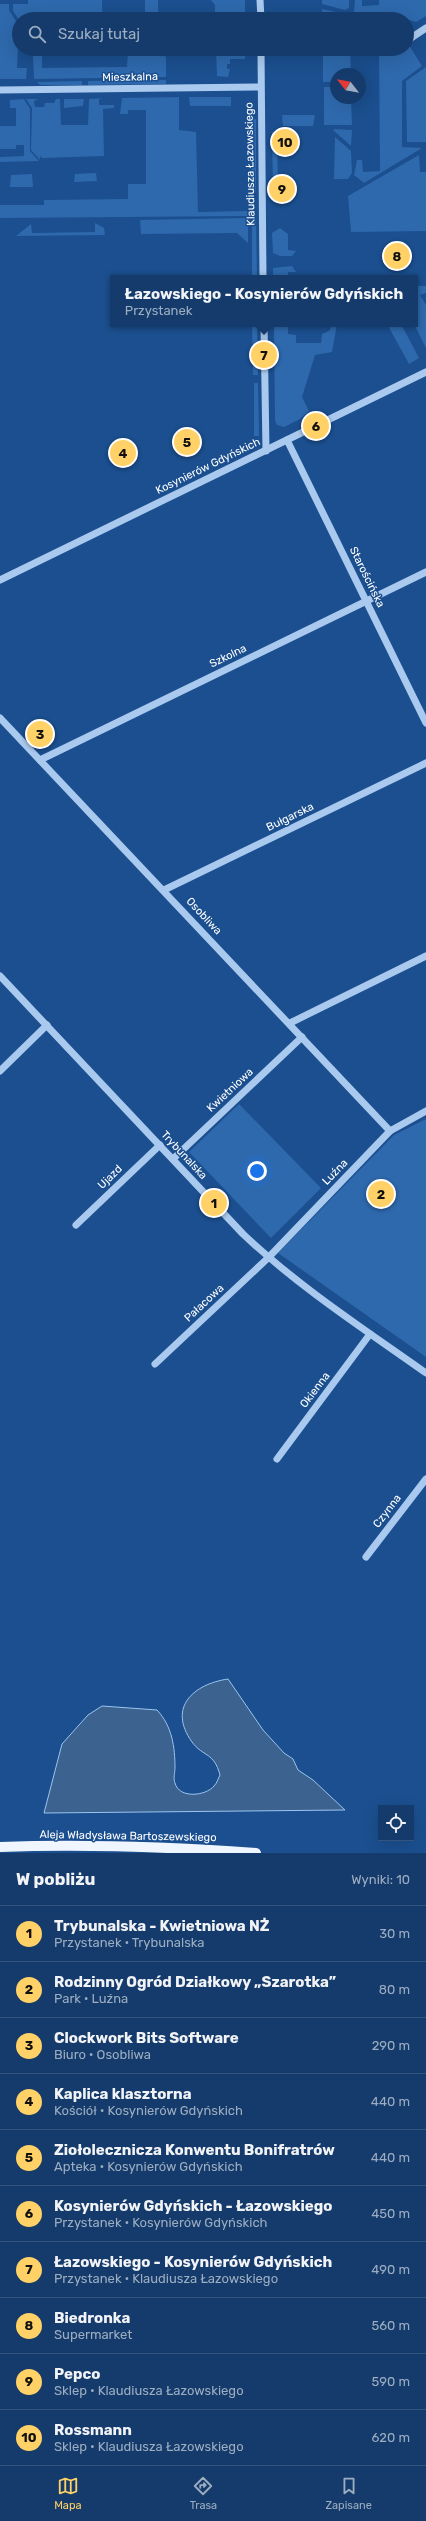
<!DOCTYPE html>
<html lang="pl">
<meta charset="utf-8">
<style>
:root{--surface:#143b6b;--page:#214673;--text:#f1f3f6;--muted:#9dadc1;--line:#33557e;--accent:#ffd166}
body{margin:0;font-family:Rubik,sans-serif;background:var(--page);color:var(--text)}
.controls{position:absolute;right:12px;bottom:12px;display:grid;overflow:hidden;border-radius:0px;box-shadow:0 4px 16px #0002}
.controls button{width:36px;height:36px;display:grid;place-items:center;padding:0;border:0;border-bottom:1px solid var(--line);background:var(--surface);color:var(--text);font:20px sans-serif}
.compass{position:absolute;left:330px;top:68px;width:36px;height:36px;border-radius:50%;background:var(--surface);box-shadow:0 4px 16px #0002;rotate:301deg}
.you{position:absolute;left:257px;top:1171px;width:14px;height:14px;margin:-10px;border:3px solid #fff;border-radius:50%;background:#1a73e8;box-shadow:0 0 0 6px #1a73e833}
.badge{display:grid;place-items:center;width:26px;height:26px;border-radius:50%;background:var(--accent);color:#111;font-size:13px;font-weight:700}
.pin{position:absolute;translate:-50% -50%;border:2px solid #fff;box-shadow:0 1px 4px #0006}
.popup{position:absolute;left:110px;top:275px;width:308px;height:52px;box-sizing:border-box;display:grid;place-content:center;border-radius:0px;background:var(--surface);filter:drop-shadow(0 1px 3px #0005);font-size:13px;white-space:nowrap;color:var(--muted)}
.popup b{font-size:15px;color:var(--text)}
.popup::after{content:'';position:absolute;left:50%;top:100%;margin-left:-8px;border:8px solid transparent;border-top-color:var(--surface)}
.list{margin:0;padding:0;list-style:none}
h2{display:flex;justify-content:space-between;align-items:center;height:52px;margin:0;padding:0 16px;font-size:17px}
h2 small{font-size:13px;font-weight:400;color:var(--muted)}
.list li{display:grid;grid-template-columns:26px 1fr auto;gap:12px;align-items:center;box-sizing:border-box;height:56px;padding:0 16px;border-top:1px solid var(--line)}
.list b{display:block;font-size:15px;white-space:nowrap}
.list p{margin:0;font-size:13px;white-space:nowrap;color:var(--muted)}
.list em{font-size:13px;font-style:normal;color:var(--muted)}
.icon{flex:none;width:22px;height:22px;fill:none;stroke:currentColor;stroke-width:2;stroke-linecap:round;stroke-linejoin:round}
.map{position:relative;flex:none;width:426px;height:1853px;overflow:hidden}
.search{position:absolute;background:var(--surface);box-shadow:0 4px 16px #0002;left:12px;right:12px;top:12px;height:44px;display:flex;align-items:center;gap:10px;box-sizing:border-box;padding:0 14px;border-radius:22px;color:var(--muted);font-size:15px}
.sheet{height:612px;background:var(--surface)}
nav{display:flex;justify-content:space-around;align-items:center;box-sizing:border-box;height:56px;border-top:1px solid var(--line);background:var(--surface);font-size:11px;color:var(--muted)}
nav a{display:grid;justify-items:center;gap:2px}
nav .on{color:var(--accent)}
.map>svg:first-child{display:block}
.green{fill:#2e69ad}
.water{fill:#3c6290;stroke:#9cc4f0}
.lines{fill:none;stroke-linecap:round;stroke-linejoin:round}
.minor{stroke:#a9c9ee;stroke-width:7}
.major{stroke:#f0f6ff;stroke-width:10}
.labels{text-anchor:middle;dominant-baseline:central;stroke-width:3;stroke-linejoin:round;paint-order:stroke}
.street-label{font-size:11px;fill:#fff;stroke:#1b4f8f}
</style>
<div class="map">
<svg width="426" height="1853" viewBox="0 0 426 1853">
<rect width="100%" height="100%" fill="#1b4f8f"/>
<g class="green">
<path d="M 28,0 L 102,0 L 102,19 L 19,20 L 13,11 L 13,4 L 28,4 Z"/>
<rect x="145" y="0" width="13" height="19"/>
<path d="M 211,0 L 245,0 L 245,19 L 215,19 L 215,5 Z"/>
<path d="M 322,0 L 349,0 L 349,8 L 345,10 L 322,4 Z"/>
<path d="M 355,0 L 362,0 L 362,6 L 379,5 L 379,0 L 426,0 L 426,16 L 416,22 L 384,12 L 354,12 Z"/>
<path d="M 0,4 L 9,4 L 9,10 L 19,26 L 17,68 L 27,68 L 26,79 L 0,79 Z"/>
<path d="M 322,9 L 345,14 L 350,19 L 322,19 Z"/>
<path d="M 407,42 L 422,66 L 402,81 L 402,147 L 422,148 L 364,183 L 354,175 L 357,160 L 362,160 L 363,172 L 380,171 L 379,49 L 407,49 Z"/>
<path d="M 38,49 L 48,49 L 42,51 L 42,68 L 127,67 L 128,52 L 162,49 L 166,58 L 166,77 L 34,79 L 33,55 Z"/>
<path d="M 216,49 L 237,49 L 239,53 L 245,52 L 245,59 L 230,59 L 230,64 L 227,64 L 227,69 L 230,69 L 228,77 L 217,76 Z"/>
<path d="M 323,49 L 350,49 L 351,74 L 336,74 L 336,82 L 323,82 Z"/>
<path d="M 426,67 L 426,142 L 407,142 L 406,81 Z"/>
<path d="M 166,80 L 166,84 L 88,85 L 88,81 Z"/>
<path d="M 82,81 L 82,85 L 40,85 L 37,82 Z"/>
<path d="M 324,87 L 336,87 L 336,98 L 351,98 L 352,125 L 324,125 Z"/>
<path d="M 179,97 L 179,130 L 196,132 L 198,212 L 247,211 L 248,216 L 0,218 L 0,205 L 44,205 L 44,200 L 128,199 L 128,184 L 146,184 L 146,110 L 128,110 L 128,114 L 120,114 L 122,98 Z"/>
<path d="M 189,97 L 231,97 L 231,106 L 190,106 Z"/>
<path d="M 103,98 L 99,99 L 99,105 L 114,105 L 114,108 L 103,109 L 104,156 L 42,158 L 40,156 L 40,160 L 31,150 L 32,108 L 26,99 L 38,99 L 34,101 L 35,107 L 44,107 L 45,103 L 54,103 L 56,99 L 60,99 L 61,125 L 88,125 L 89,99 Z"/>
<path d="M 24,99 L 30,109 L 30,151 L 39,161 L 0,162 L 0,157 L 24,156 L 24,145 L 16,145 L 16,149 L 0,149 L 0,126 L 16,126 L 16,108 L 10,108 L 10,100 Z"/>
<path d="M 64,99 L 84,99 L 83,106 L 64,108 Z"/>
<path d="M 282,115 L 315,115 L 313,126 L 283,126 Z"/>
<path d="M 250,119 L 256,119 L 256,192 L 252,192 Z"/>
<path d="M 335,129 L 352,130 L 351,146 L 333,130 Z"/>
<path d="M 272,132 L 277,132 L 278,192 L 273,192 Z"/>
<path d="M 335,137 L 351,151 L 352,173 L 348,179 L 334,179 Z"/>
<path d="M 419,155 L 420,172 L 426,172 L 426,231 L 351,232 L 348,196 Z"/>
<path d="M 96,173 L 97,181 L 74,182 L 75,174 Z"/>
<path d="M 32,174 L 33,187 L 10,187 L 11,175 Z"/>
<path d="M 248,218 L 248,243 L 237,233 L 141,234 L 140,220 Z"/>
<path d="M 252,219 L 256,219 L 257,278 L 252,278 Z"/>
<path d="M 95,223 L 104,228 L 105,235 L 16,236 L 31,224 L 32,233 L 95,232 Z"/>
<path d="M 280,228 L 288,234 L 288,250 L 296,251 L 292,256 L 280,256 L 273,253 L 272,233 Z"/>
<path d="M 292,266 L 296,272 L 288,272 L 288,278 L 273,278 L 273,268 Z"/>
<path d="M 417,286 L 426,286 L 426,293 L 420,295 L 426,305 L 426,348 L 414,324 L 415,288 Z"/>
<path d="M 252,324 L 257,324 L 258,375 L 253,375 Z"/>
<path d="M 274,324 L 288,324 L 288,334 L 296,335 L 296,343 L 321,343 L 322,334 L 329,331 L 333,324 L 337,324 L 332,352 L 315,355 L 302,397 L 309,411 L 300,419 L 284,427 L 277,425 L 275,421 Z"/>
<path d="M 387,324 L 401,324 L 419,358 L 409,364 Z"/>
<path d="M 254,383 L 258,383 L 259,436 L 254,436 Z"/>
<path d="M 239,1104 L 321,1188 L 271,1238 L 189,1152 Z"/>
<path d="M 426,1119 L 426,1357 L 278,1253 L 394,1135 Z"/>
</g>
<path class="water" d="M 228,1679 L 263,1730 L 284,1753 L 293,1759 L 298,1770 L 313,1780 L 345,1810 L 44,1813 L 62,1744 L 88,1715 L 102,1706 L 157,1710 C 172,1726 175,1747 175,1768 C 175,1772 173,1779 175,1783 C 179,1799 206,1796 214,1786 C 217,1783 218,1779 220,1775 C 214,1752 203,1757 192,1742 C 167,1707 194,1684 228,1679 Z"/>
<g class="lines">
<g class="minor">
<path d="M 260,0 L 261,19"/>
<path d="M 408,40 L 426,28"/>
<path d="M 261,49 L 263,278"/>
<path d="M 0,90 L 260,87"/>
<path d="M 264,324 L 266,451"/>
<path d="M 287,440 L 426,723"/>
<path d="M 0,580 L 426,372"/>
<path d="M 0,718 L 390,1131"/>
<path d="M 40,760 L 426,572"/>
<path d="M 164,890 L 426,763"/>
<path d="M 0,976 L 243,1234 C 299,1287 364,1329 426,1373"/>
<path d="M 290,1023 L 426,956"/>
<path d="M 0,1071 L 47,1025"/>
<path d="M 173,1159 L 302,1037"/>
<path d="M 76,1225 L 160,1145"/>
<path d="M 155,1364 L 268,1258 L 390,1131 L 426,1111"/>
<path d="M 277,1459 L 370,1334"/>
<path d="M 366,1557 L 426,1479"/>
</g>
<path class="major" d="M 0,1847 C 85,1844 171,1847 256,1853"/>
</g>
<g class="labels">
<g class="street-label">
<text transform="translate(130 77) rotate(-1)">Mieszkalna</text>
<text transform="translate(250 164) rotate(-91)">Klaudiusza Łazowskiego</text>
<text transform="translate(208 466) rotate(-26)">Kosynierów Gdyńskich</text>
<text transform="translate(367 577) rotate(64)">Starościńska</text>
<text transform="translate(228 656) rotate(-26)">Szkolna</text>
<text transform="translate(290 817) rotate(-26)">Bułgarska</text>
<text transform="translate(204 916) rotate(47)">Osobliwa</text>
<text transform="translate(230 1090) rotate(-43)">Kwietniowa</text>
<text transform="translate(184 1155) rotate(47)">Trybunalska</text>
<text transform="translate(335 1172) rotate(-46)">Luźna</text>
<text transform="translate(110 1177) rotate(-44)">Ujazd</text>
<text transform="translate(204 1303) rotate(-43)">Pałacowa</text>
<text transform="translate(315 1390) rotate(-53)">Okienna</text>
<text transform="translate(387 1511) rotate(-53)">Czynna</text>
<text transform="translate(128 1836) rotate(1)">Aleja Władysława Bartoszewskiego</text>
</g>
</g>
</svg>
<div class="controls">
<button><svg class="icon" aria-label="locate" viewBox="0 0 24 24"><circle cx="12" cy="12" r="6"/><path d="M12 2v4M12 18v4M2 12h4M18 12h4"/></svg></button>
</div>
<svg class="compass" viewBox="-18 -18 36 36"><path d="M0-13l5 13h-10z" fill="#e53935"/><path d="M0 13l5-13h-10z" fill="#9dadc1"/></svg>
<div class="you"></div>
<div class="pin badge" style="left:214px;top:1203px">1</div>
<div class="pin badge" style="left:381px;top:1194px">2</div>
<div class="pin badge" style="left:40px;top:734px">3</div>
<div class="pin badge" style="left:123px;top:453px">4</div>
<div class="pin badge" style="left:187px;top:442px">5</div>
<div class="pin badge" style="left:316px;top:426px">6</div>
<div class="pin badge" style="left:264px;top:355px">7</div>
<div class="popup"><b>Łazowskiego - Kosynierów Gdyńskich</b>Przystanek</div>
<div class="pin badge" style="left:397px;top:256px">8</div>
<div class="pin badge" style="left:282px;top:189px">9</div>
<div class="pin badge" style="left:285px;top:142px">10</div>
<div class="search"><svg class="icon" aria-label="search" viewBox="0 0 24 24"><circle cx="10" cy="10" r="6"/><path d="M15 15l6 6"/></svg>Szukaj tutaj</div>
</div>
<section class="sheet">
<h2>W pobliżu<small>Wyniki: 10</small></h2>
<ul class="list">
<li><span class="badge">1</span><div><b>Trybunalska - Kwietniowa NŻ</b><p>Przystanek · Trybunalska</p></div><em>30 m</em></li>
<li><span class="badge">2</span><div><b>Rodzinny Ogród Działkowy „Szarotka”</b><p>Park · Luźna</p></div><em>80 m</em></li>
<li><span class="badge">3</span><div><b>Clockwork Bits Software</b><p>Biuro · Osobliwa</p></div><em>290 m</em></li>
<li><span class="badge">4</span><div><b>Kaplica klasztorna</b><p>Kościół · Kosynierów Gdyńskich</p></div><em>440 m</em></li>
<li><span class="badge">5</span><div><b>Ziołolecznicza Konwentu Bonifratrów</b><p>Apteka · Kosynierów Gdyńskich</p></div><em>440 m</em></li>
<li><span class="badge">6</span><div><b>Kosynierów Gdyńskich - Łazowskiego</b><p>Przystanek · Kosynierów Gdyńskich</p></div><em>450 m</em></li>
<li><span class="badge">7</span><div><b>Łazowskiego - Kosynierów Gdyńskich</b><p>Przystanek · Klaudiusza Łazowskiego</p></div><em>490 m</em></li>
<li><span class="badge">8</span><div><b>Biedronka</b><p>Supermarket</p></div><em>560 m</em></li>
<li><span class="badge">9</span><div><b>Pepco</b><p>Sklep · Klaudiusza Łazowskiego</p></div><em>590 m</em></li>
<li><span class="badge">10</span><div><b>Rossmann</b><p>Sklep · Klaudiusza Łazowskiego</p></div><em>620 m</em></li>
</ul>
</section>
<nav>
<a class="on"><svg class="icon" aria-label="map" viewBox="0 0 24 24"><path d="M3 6l6-2 6 2 6-2v14l-6 2-6-2-6 2zM9 4v14M15 6v14"/></svg>Mapa</a>
<a><svg class="icon" aria-label="directions" viewBox="0 0 24 24"><path d="M12 3l9 9-9 9-9-9zM9 14v-3h6M13 9l2 2-2 2"/></svg>Trasa</a>
<a><svg class="icon" aria-label="saved" viewBox="0 0 24 24"><path d="M7 4h10v16l-5-4-5 4z"/></svg>Zapisane</a>
</nav>
